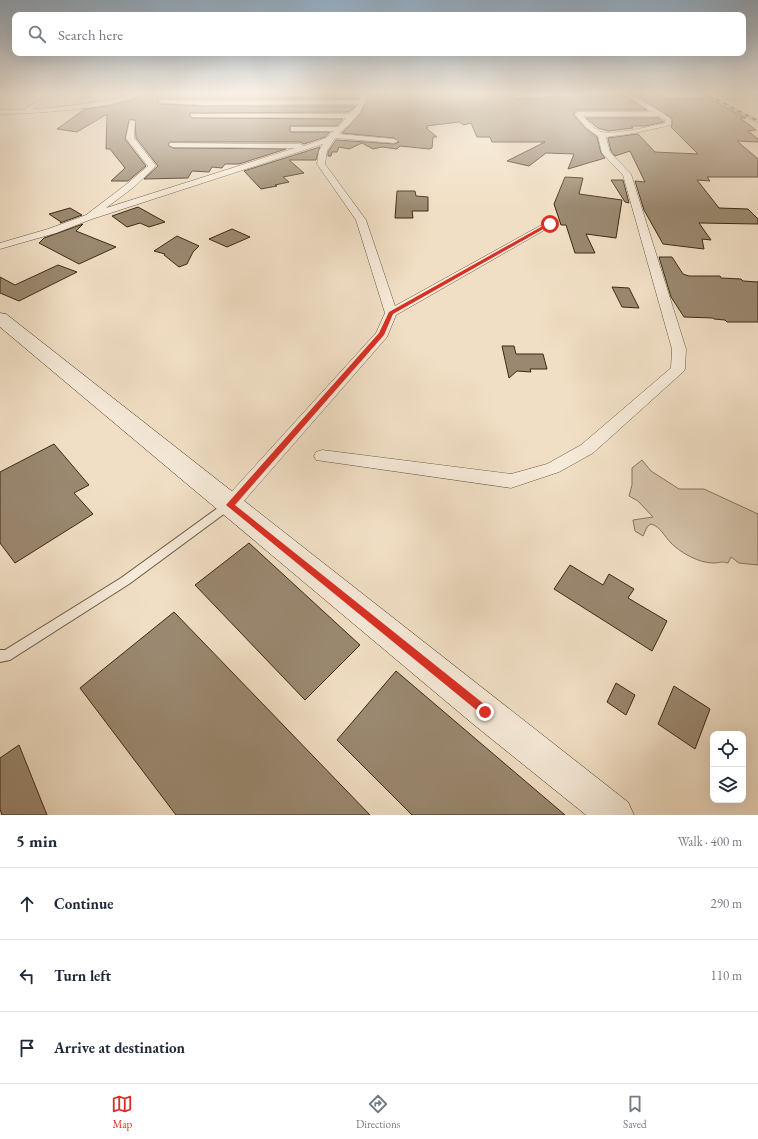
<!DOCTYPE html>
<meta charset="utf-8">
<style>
:root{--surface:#fff;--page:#f2f2f3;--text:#1f2937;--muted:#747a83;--line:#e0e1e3;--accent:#d93025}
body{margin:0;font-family:"EB Garamond",serif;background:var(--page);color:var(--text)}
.controls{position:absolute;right:12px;bottom:12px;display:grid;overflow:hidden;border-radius:8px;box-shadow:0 4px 16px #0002}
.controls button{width:36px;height:36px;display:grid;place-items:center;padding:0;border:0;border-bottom:1px solid var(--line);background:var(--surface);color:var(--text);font:20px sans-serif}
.stop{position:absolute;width:12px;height:12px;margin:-9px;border:3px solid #d93025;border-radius:50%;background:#fff}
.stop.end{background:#d93025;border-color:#fff;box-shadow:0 1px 4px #0008}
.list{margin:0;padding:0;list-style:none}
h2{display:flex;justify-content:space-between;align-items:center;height:52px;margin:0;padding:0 16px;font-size:17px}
h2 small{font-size:13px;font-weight:400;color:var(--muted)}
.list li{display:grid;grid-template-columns:26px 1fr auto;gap:12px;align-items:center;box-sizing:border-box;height:72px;padding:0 16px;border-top:1px solid var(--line)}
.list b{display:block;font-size:15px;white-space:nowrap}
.list em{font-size:13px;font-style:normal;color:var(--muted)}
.icon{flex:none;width:22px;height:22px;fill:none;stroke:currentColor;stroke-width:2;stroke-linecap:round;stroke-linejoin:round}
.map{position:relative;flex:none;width:758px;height:815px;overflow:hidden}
.search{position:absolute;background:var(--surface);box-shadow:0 4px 16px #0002;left:12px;right:12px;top:12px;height:44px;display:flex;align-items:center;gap:10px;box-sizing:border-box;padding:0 14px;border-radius:8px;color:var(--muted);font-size:15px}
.sheet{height:268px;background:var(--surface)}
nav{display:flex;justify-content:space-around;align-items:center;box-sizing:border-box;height:56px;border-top:1px solid var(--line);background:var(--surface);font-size:11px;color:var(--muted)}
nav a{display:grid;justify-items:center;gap:2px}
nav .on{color:var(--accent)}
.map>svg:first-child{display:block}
.green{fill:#d2c0a7;stroke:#86755e}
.building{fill:#9a8870;stroke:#3b2a14}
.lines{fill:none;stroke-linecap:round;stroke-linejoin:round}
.service-casing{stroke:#685740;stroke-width:2}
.minor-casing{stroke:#685740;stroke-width:1}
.secondary-casing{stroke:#3b2a14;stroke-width:1}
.path{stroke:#3b2a14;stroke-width:1;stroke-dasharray:0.5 1;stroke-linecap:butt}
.service{fill:#f6ead9;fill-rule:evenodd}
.minor{fill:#f6ead9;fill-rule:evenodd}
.secondary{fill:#f6ead9;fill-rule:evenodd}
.rail-casing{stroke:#3b2a14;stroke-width:2}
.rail{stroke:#f6ead9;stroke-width:1.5;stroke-dasharray:4;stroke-linecap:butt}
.route{fill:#d93025}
</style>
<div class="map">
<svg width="758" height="815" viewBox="0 0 758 815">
<rect width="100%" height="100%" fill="#f1dfc5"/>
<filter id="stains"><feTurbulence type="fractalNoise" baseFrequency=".005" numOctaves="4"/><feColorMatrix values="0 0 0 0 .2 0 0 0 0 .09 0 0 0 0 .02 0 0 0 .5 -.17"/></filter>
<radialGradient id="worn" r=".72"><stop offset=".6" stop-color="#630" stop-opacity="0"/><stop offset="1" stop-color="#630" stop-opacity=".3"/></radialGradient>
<path class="green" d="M 642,460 L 651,471 L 679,489 L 704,489 L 758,514 L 758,565 L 739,563 L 731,557 L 728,563 C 721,561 719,563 713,563 C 699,563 681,553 671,543 C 664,536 661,527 651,524 L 647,527 L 643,536 L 635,531 L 633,520 L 653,517 L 638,501 L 629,496 L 632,485 L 632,468 Z"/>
<g class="building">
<path d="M 148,94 L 277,94 L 274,97 L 310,97 L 310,94 L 360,94 L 359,99 L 158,99 L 157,101 L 161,104 L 205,106 L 356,106 L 349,112 L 190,113 L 190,116 L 193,118 L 343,119 L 337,126 L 290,126 L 290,131 L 291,132 L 330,132 L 325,137 L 304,144 L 300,142 L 170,142 L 168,145 L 173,148 L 286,149 L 239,164 L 225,164 L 222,168 L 212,167 L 209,172 L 192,171 L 188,178 L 144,179 L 158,166 L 136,138 L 135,120 L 129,120 L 125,139 L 146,166 L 128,181 L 111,181 L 125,168 L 110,149 L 106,149 L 107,114 L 77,132 L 57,129 L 85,109 L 113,105 L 128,101 L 138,96 L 144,96 Z"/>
<path d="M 368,94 L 512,94 L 516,99 L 547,99 L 545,97 L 597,96 L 595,95 L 622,94 L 647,110 L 578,110 L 574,113 L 574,115 L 585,128 L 597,137 L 601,153 L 605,158 L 568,169 L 574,154 L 546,153 L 529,166 L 507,161 L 545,142 L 492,142 L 490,137 L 477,137 L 471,123 L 464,125 L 459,122 L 426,126 L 428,128 L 426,128 L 437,137 L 433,137 L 432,148 L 429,149 L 400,146 L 397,149 L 382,147 L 373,149 L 362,143 L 349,149 L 339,147 L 337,152 L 332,152 L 331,156 L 328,156 L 328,152 L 336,140 L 394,144 L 399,142 L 394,138 L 342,133 L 361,113 Z"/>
<path d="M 633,94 L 661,94 L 668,99 L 708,98 L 746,118 L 740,118 L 756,130 L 748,131 L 758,139 L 758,142 L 737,141 L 758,159 L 758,177 L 707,177 L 710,181 L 697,180 L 719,208 L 748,209 L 758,219 L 758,224 L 699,223 L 711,240 L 702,239 L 704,249 L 663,244 L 644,210 L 635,181 L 645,182 L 630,151 L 615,156 L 611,151 L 608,138 L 638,134 L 655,152 L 698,154 L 671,127 L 672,125 L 672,118 Z"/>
<path d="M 586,118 L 659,118 L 664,122 L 645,126 L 631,126 L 633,128 L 608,131 L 598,128 Z"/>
<path d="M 320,147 L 316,160 L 289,160 L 304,173 L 283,177 L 289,182 L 275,185 L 277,186 L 261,189 L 244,171 Z"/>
<path d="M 565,177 L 583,178 L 579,194 L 622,200 L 616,238 L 586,234 L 595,253 L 575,253 L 566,225 L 561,225 L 554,204 Z"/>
<path d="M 611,180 L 623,180 L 629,203 L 625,202 Z"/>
<path d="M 397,191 L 415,191 L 416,196 L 428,197 L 428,211 L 412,211 L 413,218 L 395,218 Z"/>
<path d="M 138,207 L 165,222 L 149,227 L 140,223 L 127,227 L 112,216 Z"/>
<path d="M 70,208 L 82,215 L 60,223 L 61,222 L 49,214 Z"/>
<path d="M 83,224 L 76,231 L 116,247 L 79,264 L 39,243 L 44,238 Z"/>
<path d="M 232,229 L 250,237 L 227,247 L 209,239 Z"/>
<path d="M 177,236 L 199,246 L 193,252 L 187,264 L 179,267 L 164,255 L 165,254 L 154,251 Z"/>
<path d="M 659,257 L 672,257 L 683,274 L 689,276 L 720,276 L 721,278 L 741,279 L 743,281 L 758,282 L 758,322 L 727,322 L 725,320 L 714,319 L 713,318 L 684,317 L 671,297 Z"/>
<path d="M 58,265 L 77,272 L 19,301 L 0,293 L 0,277 L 15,285 Z"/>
<path d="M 612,287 L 629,288 L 639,308 L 622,307 Z"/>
<path d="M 502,346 L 514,346 L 516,354 L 543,354 L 547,369 L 530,369 L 531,372 L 517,371 L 509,378 Z"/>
<path d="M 54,444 L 89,485 L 74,493 L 93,514 L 15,563 L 0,543 L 0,472 Z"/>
<path d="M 249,543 L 360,645 L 305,700 L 195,585 Z"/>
<path d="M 570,565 L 603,585 L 609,574 L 634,589 L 628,598 L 667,621 L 652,651 L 554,589 Z"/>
<path d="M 174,612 L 370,815 L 176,815 L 80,688 Z"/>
<path d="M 396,671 L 565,815 L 412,815 L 337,740 Z"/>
<path d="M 616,683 L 635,695 L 626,715 L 607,702 Z"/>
<path d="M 674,686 L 710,709 L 695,749 L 658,724 Z"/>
<path d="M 19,745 L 47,815 L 2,815 L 0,809 L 0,758 Z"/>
</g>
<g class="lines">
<defs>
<path id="service" d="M 229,501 L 232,502 L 234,505 L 232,508 L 129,584 L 10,660 L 0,662 L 0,650 L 5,650 L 121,578 L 226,502 Z"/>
<g id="minor">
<path d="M 53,94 L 60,94 L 32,109 C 57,108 83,104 108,100 C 118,99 128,93 138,94 C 120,109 26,114 0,114 L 0,110 L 25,110 L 26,108 Z"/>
<path d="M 361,94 L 367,94 C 365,112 350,123 339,134 L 394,139 L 398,141 L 394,143 L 335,138 L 327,151 L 325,164 L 366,220 L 395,306 L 547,222 L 550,221 L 555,224 L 396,315 L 387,337 L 236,510 L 230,512 L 224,510 L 221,505 L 224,500 L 376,333 L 385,313 L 356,220 L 317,164 L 319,151 L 323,144 L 92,219 L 56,233 L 0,249 L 0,243 L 48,229 L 86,215 L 128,183 L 148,166 L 126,138 L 130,120 L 135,121 L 134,138 L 156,166 L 134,187 L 106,208 L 295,148 L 173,147 L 169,145 L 170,143 L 300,144 L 304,146 L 326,138 L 334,131 L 291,131 L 291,127 L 338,127 L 346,118 L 193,117 L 191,116 L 191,114 L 350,114 L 359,104 L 205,105 L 161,103 L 158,101 L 159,100 L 205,101 L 360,100 Z"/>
<path d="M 623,94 L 630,94 L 663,113 L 671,119 L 671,125 L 635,133 L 606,137 L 610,152 L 631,174 L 686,349 L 685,369 L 683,372 L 593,453 L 559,472 L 511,488 L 316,460 L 314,456 L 316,452 L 322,450 L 511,474 L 547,464 L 581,445 L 671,368 L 672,349 L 623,175 L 602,153 L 598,136 L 586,127 L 575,114 L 578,112 L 652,112 ZM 583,116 L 659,116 L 665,120 L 665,123 C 652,126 615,135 602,132 C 595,130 588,122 583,116 Z"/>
<path d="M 725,96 L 758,96 L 758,100 L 723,99 L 722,98 Z"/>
</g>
<path id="secondary" d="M 0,313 L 6,314 L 628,802 L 634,815 L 586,815 L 473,724 L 0,327 Z"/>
</defs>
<use href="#service" class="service-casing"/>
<use href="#minor" class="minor-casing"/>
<use href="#secondary" class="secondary-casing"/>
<g class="path">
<path d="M 703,94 L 717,102"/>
<path d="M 728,107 L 758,123"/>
</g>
<use href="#service" class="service"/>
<use href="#minor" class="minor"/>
<use href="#secondary" class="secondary"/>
<defs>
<path id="rail" d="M 706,94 L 758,121"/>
</defs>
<use href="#rail" class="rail-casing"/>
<use href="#rail" class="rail"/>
</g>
<linearGradient id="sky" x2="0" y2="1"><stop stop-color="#93acc2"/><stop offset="0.45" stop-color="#f9f1e5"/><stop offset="1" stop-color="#f9f1e5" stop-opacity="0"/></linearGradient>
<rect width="758" height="208" fill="url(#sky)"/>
<path class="route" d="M 548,223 L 552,224 L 393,314 L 384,335 L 235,505 L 489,708 L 490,712 L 489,715 L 485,717 L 226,505 L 379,333 L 389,312 Z"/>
<rect width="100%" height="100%" filter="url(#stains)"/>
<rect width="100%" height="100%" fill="url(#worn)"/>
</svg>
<div class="controls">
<button><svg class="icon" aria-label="locate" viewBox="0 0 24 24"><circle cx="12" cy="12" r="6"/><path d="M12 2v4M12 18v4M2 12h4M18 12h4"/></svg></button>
<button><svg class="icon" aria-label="layers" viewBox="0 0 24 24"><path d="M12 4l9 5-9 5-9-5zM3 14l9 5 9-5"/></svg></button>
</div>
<div class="stop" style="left:550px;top:224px"></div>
<div class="stop end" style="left:485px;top:712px"></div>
<div class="search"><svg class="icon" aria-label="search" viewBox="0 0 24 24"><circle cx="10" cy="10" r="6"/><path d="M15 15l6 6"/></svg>Search here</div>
</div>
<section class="sheet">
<h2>5 min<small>Walk · 400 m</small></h2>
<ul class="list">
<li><svg class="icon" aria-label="ahead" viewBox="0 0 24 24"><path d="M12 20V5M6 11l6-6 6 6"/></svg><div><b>Continue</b></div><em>290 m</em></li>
<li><svg class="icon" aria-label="left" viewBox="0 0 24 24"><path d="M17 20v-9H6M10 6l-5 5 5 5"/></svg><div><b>Turn left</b></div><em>110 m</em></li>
<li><svg class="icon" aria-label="arrive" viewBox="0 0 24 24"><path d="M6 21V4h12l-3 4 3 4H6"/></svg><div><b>Arrive at destination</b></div></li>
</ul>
</section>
<nav>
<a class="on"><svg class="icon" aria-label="map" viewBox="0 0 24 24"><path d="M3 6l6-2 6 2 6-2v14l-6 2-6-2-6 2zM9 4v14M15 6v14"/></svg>Map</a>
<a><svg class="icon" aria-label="directions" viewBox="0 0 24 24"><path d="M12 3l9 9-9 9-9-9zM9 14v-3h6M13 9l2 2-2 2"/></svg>Directions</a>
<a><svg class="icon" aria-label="saved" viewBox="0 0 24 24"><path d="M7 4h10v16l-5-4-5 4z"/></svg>Saved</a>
</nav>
